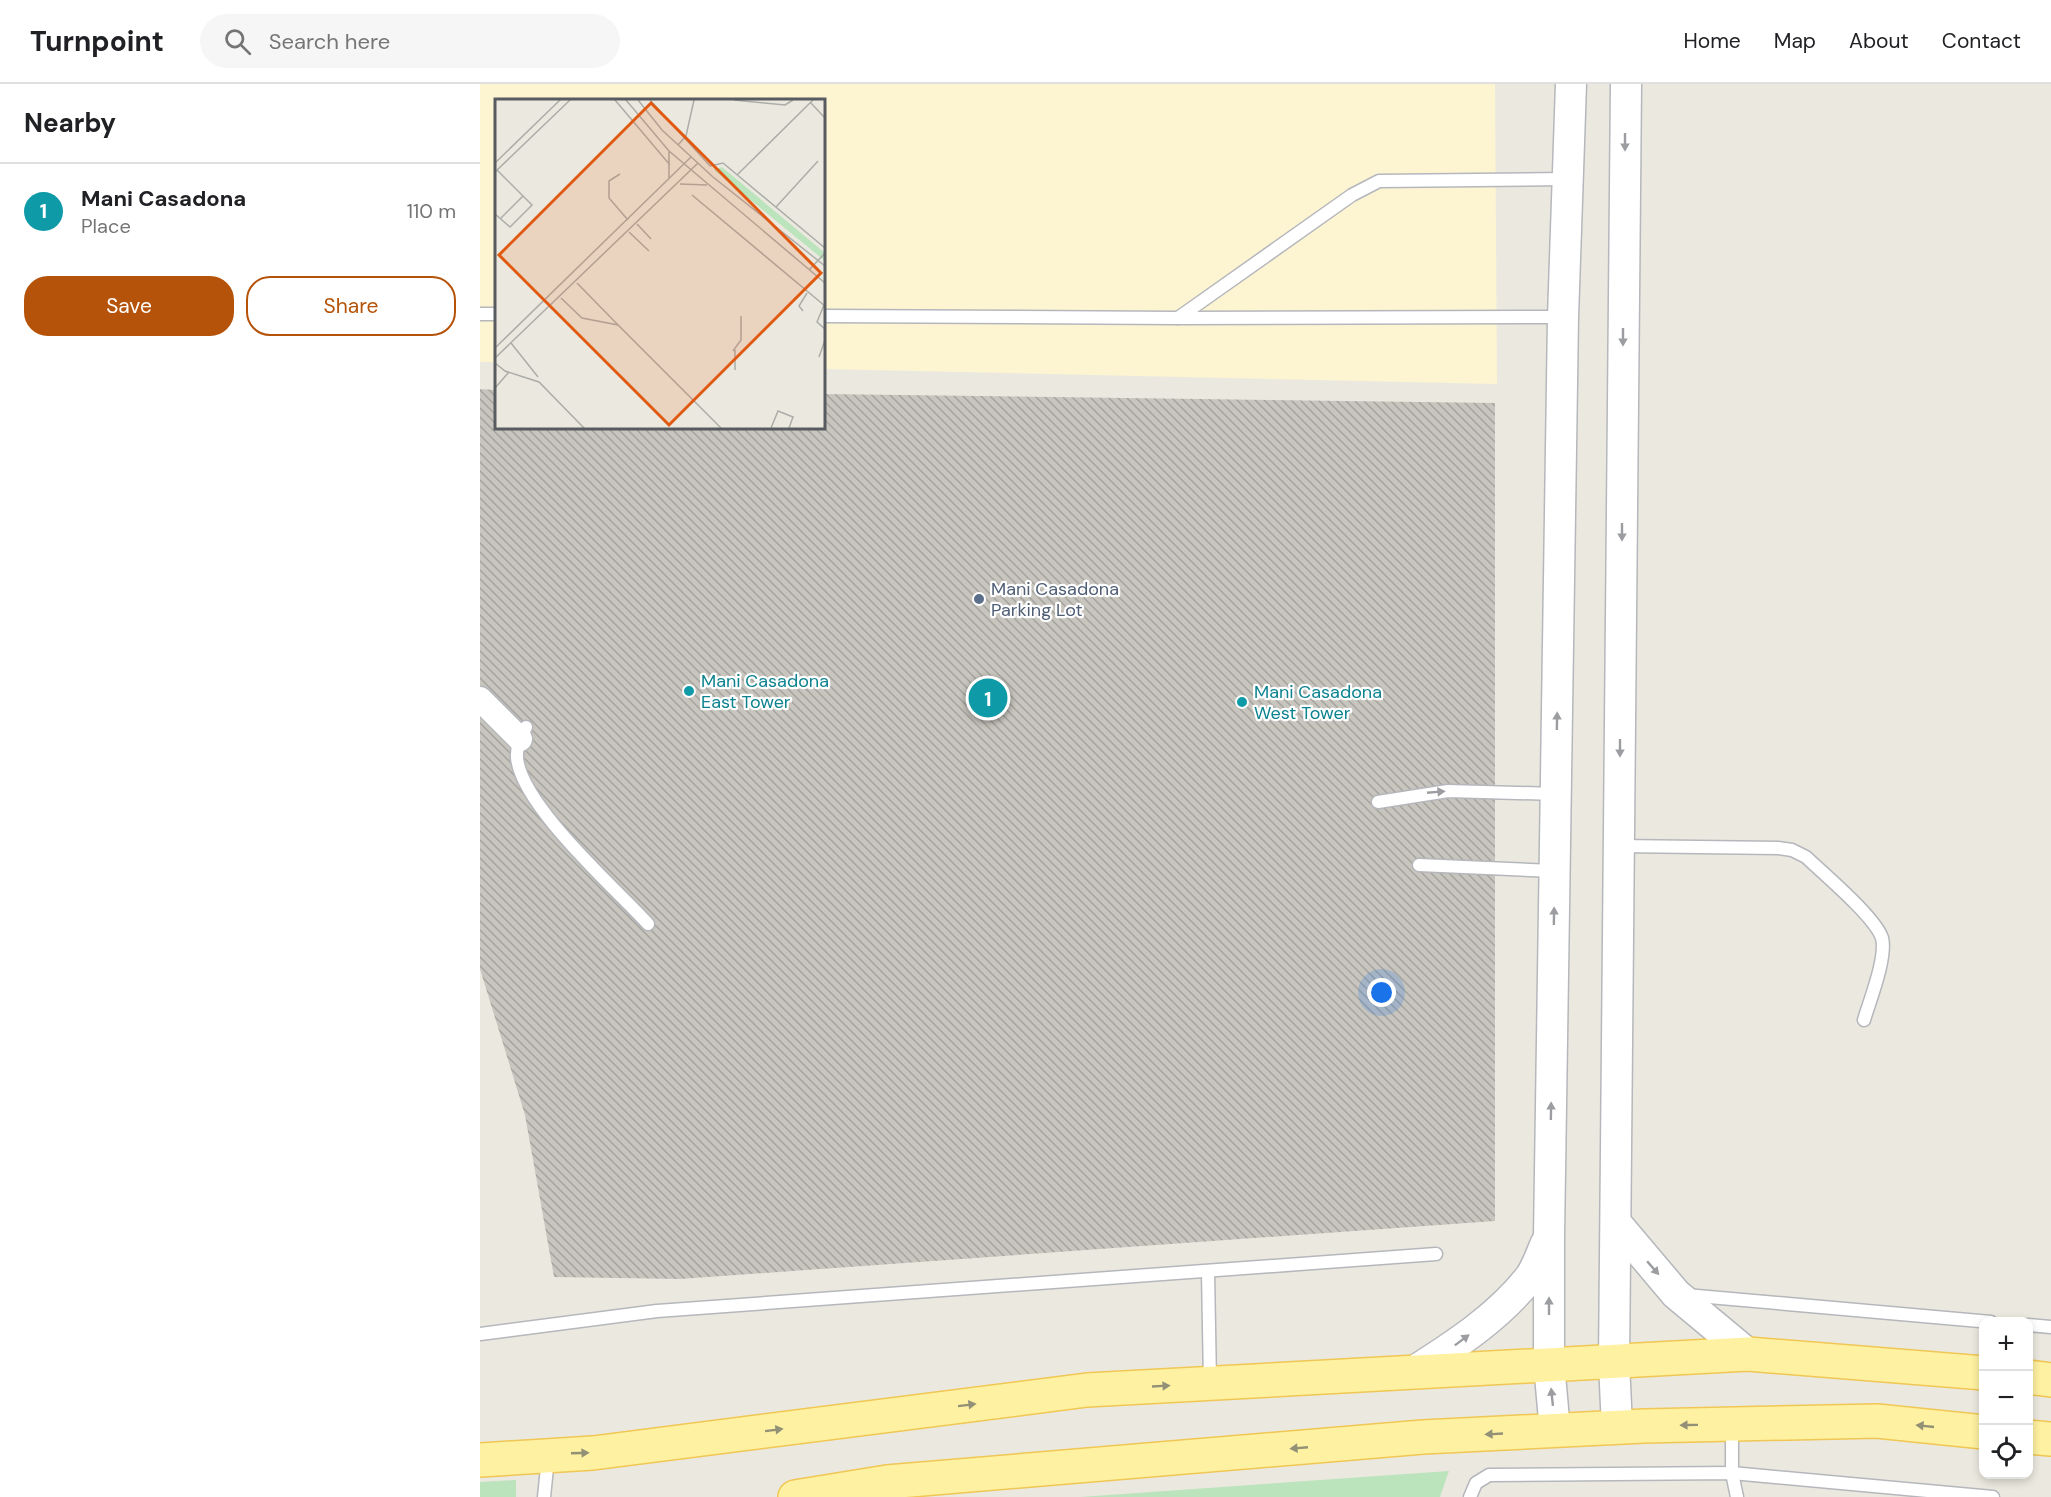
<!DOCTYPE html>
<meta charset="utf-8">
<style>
:root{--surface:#fff;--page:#f6f6f6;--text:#202124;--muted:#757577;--line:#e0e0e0;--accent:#b45309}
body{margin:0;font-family:"DM Sans",sans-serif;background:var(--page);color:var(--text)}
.controls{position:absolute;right:18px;bottom:18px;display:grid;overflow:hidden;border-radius:12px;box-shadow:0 3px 9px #0003}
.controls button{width:54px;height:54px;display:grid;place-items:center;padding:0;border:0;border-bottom:2px solid var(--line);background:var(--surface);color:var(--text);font:30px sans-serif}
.you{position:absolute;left:902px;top:909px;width:21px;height:21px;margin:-15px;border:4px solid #fff;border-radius:50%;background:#1a73e8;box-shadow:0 0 0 9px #1a73e833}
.badge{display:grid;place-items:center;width:39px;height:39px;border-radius:50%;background:var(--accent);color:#fff;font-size:20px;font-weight:700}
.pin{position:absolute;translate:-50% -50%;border:3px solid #fff;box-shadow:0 2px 6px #0006}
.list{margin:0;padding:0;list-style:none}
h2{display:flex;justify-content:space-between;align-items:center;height:78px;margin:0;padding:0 24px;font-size:26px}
h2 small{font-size:20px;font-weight:400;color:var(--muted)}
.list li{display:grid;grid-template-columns:39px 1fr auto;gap:18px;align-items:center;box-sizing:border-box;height:96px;padding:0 24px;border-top:2px solid var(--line)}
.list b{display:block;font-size:22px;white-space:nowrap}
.list p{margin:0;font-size:20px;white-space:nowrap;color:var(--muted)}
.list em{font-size:20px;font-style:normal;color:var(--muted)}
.actions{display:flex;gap:12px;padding:18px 24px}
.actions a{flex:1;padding:14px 0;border:2px solid var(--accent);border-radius:24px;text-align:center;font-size:21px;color:var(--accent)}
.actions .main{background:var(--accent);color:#fff}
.icon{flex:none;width:33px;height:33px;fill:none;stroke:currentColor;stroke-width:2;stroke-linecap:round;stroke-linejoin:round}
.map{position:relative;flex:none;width:1571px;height:1413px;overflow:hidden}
header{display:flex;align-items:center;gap:36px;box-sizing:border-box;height:84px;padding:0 30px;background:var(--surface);border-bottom:2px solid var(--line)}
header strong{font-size:28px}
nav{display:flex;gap:33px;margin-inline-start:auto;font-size:21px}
.search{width:420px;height:54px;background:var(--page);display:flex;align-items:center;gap:15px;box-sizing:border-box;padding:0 21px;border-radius:33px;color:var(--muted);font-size:22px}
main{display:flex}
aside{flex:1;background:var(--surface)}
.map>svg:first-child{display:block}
.commercial{fill:#fdf4d2}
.grass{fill:#bbe3bc}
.building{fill:url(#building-back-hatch)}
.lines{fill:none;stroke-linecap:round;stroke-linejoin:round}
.service-casing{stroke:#b5b7bc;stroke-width:15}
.minor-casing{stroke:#b5b7bc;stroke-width:27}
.tertiary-casing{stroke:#b5b7bc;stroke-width:33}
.primary-casing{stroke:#f0c754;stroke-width:36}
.service{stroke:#fff;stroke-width:12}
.minor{stroke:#fff;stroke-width:24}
.tertiary{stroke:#fff;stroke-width:30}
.primary{stroke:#fef1a1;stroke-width:33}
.oneway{fill:#9b9da0}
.oneway2{fill:#929077}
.service-dot{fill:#5c6f8a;stroke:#fff;stroke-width:2}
.culture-dot{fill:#0f9aa8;stroke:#fff;stroke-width:2}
.labels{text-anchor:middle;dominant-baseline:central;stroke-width:4.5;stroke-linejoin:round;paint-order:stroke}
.service-label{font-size:18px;fill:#4e5e75;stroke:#fff;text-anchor:start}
.culture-label{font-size:18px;fill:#0d838f;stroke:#fff;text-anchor:start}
.inset-road{fill:none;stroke:#acaca8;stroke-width:1.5}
.view{fill:#e15910;fill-opacity:0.15;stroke:#e15910;stroke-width:3}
.inset-edge{fill:none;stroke:#585b60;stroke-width:3}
</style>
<header>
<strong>Turnpoint</strong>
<div class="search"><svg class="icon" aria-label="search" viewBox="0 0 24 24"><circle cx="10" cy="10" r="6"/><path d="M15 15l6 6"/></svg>Search here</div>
<nav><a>Home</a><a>Map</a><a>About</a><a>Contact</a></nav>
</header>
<main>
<aside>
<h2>Nearby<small></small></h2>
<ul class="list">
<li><span class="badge" style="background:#0f9aa8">1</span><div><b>Mani Casadona</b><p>Place</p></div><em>110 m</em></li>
</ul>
<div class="actions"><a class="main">Save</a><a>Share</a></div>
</aside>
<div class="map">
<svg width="1571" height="1413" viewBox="0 0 1571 1413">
<defs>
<pattern id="building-back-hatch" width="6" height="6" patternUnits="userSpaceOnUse" patternTransform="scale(1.5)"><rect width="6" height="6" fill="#c8c5be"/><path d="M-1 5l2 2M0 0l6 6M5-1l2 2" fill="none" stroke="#a5a39e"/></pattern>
</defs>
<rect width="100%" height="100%" fill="#ebe9df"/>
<path class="commercial" d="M 0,0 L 1015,0 L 1017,300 L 344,285 L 344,16 L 16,16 L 16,278 L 0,278 Z"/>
<g class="grass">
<path d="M 969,1387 L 960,1413 L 600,1413 Z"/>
<path d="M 36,1396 L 36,1413 L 0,1413 L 0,1398 Z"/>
</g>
<path class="building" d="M 0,305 L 16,306 L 16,344 L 344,344 L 344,310 L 1015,319 L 1015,1137 L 200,1195 L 74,1193 L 45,1031 L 0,885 Z"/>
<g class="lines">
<defs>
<g id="service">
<path d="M 0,230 L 16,230"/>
<path d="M 344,232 L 698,234 L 872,111 L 899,97 L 1086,95"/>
<path d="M 698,234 L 1083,233"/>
<path d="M 46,643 C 41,652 36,663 37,674 C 42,722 134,803 168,840"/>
<path d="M 898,718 L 968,707 L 1076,710"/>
<path d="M 1139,762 L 1298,764 L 1312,766 L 1326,773 C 1344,790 1395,833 1402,854 C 1407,873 1390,916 1384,936"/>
<path d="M 939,781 L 1074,787"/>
<path d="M 728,1188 L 730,1298"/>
<path d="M 1206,1211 L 1511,1238"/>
<path d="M 1548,1241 L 1571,1243"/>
<path d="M 0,1250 L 177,1227 L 956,1170"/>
<path d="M 1252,1341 L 1252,1389 L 1257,1413"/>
<path d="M 64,1413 L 68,1374"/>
<path d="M 990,1413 L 996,1399 L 1009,1391 L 1252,1389 L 1513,1413"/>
</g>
<path id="minor" d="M 0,615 L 40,655"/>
<g id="tertiary">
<path d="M 1136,1139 L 1196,1210 L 1268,1270"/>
<path d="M 933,1288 C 974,1262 1019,1233 1050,1193 C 1057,1183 1061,1170 1066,1159"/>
<path d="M 1137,1343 L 1134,1279 L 1146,0"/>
<path d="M 1075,1347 L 1069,1280 L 1069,1153 L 1083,233 L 1091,0"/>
</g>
<g id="primary">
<path d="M 1548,1293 L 1571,1296"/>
<path d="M 1548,1353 L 1571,1355"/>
<path d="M 0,1376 L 113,1369 L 607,1306 L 1268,1270 L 1504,1289"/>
<path d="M 315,1413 L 407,1398 L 943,1353 L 1164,1342 L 1397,1337 L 1504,1348"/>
</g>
</defs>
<use href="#service" class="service-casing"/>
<use href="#minor" class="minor-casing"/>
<use href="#tertiary" class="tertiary-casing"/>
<use href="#primary" class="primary-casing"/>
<use href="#service" class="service"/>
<use href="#minor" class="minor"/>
<use href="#tertiary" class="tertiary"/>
<use href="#primary" class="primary"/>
</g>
<defs><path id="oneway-solid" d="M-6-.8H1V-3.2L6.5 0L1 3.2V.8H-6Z" transform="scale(1.5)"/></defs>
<g class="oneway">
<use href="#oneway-solid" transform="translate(1145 58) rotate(90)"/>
<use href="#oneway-solid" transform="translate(1143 253) rotate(90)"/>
<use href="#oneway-solid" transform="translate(1142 448) rotate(90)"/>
<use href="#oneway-solid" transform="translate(1077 637) rotate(-89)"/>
<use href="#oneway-solid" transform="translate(1140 664) rotate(90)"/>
<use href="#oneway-solid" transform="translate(956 708) rotate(-5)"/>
<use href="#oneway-solid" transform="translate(1074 832) rotate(-89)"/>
<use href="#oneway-solid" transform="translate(1071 1027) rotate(-89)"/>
<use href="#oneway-solid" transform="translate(1173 1184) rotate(49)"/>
<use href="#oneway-solid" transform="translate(1069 1222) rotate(-90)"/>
<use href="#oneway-solid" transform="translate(982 1256) rotate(-37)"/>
<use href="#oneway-solid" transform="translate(1072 1313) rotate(-96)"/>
</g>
<g class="oneway2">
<use href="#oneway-solid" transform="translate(681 1302) rotate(-3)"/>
<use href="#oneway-solid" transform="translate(487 1321) rotate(-7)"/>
<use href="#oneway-solid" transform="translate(1209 1341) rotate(179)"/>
<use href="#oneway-solid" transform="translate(1445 1342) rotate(-174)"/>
<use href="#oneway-solid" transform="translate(294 1346) rotate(-7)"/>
<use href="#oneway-solid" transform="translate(1014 1350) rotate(177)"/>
<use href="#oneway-solid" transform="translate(819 1364) rotate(175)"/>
<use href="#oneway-solid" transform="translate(100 1369) rotate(-2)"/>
</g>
<circle class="service-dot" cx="499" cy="515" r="6"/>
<g class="culture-dot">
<circle cx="209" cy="607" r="6"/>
<circle cx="762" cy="618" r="6"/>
</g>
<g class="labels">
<g class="service-label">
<text x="511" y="505">Mani Casadona<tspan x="511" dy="21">Parking Lot</tspan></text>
</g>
<g class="culture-label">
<text x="221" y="597">Mani Casadona<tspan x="221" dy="21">East Tower</tspan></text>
<text x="774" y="608">Mani Casadona<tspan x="774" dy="21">West Tower</tspan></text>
</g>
</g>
<g transform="translate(15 15)">
<rect width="330" height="330" fill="#ebe9df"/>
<path d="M 227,68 L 330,154 L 330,162 L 219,71 Z" fill="#bbe3bc"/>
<path class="inset-road" d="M 120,1 L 175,66M 131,1 L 174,52 L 330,184M 143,1 L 167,31 L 218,78 L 330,167M 155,1 L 215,67 L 228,64 L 330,149M 239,1 L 290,6 L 298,1M 315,3 L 330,19M 183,46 L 191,37 L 199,1M 174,52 L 174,80M 0,64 L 65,1M 0,73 L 75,1M 125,75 L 114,82 L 114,99 L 133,121M 242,76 L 318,1M 185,85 L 212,86M 197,96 L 330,207M 281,108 L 323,62M 0,115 L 15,128 L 37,106 L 2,71M 5,120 L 28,97M 142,125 L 156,140M 134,133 L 154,152M 314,171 L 330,154M 82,184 L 123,226M 66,199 L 87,219 L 123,226 L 226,329M 329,206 L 322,223 L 330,230M 308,212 L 304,207 L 312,194M 16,244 L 43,278M 0,249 L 196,58M 238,252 L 246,241 L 246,217M 324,258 L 330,241M 0,259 L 203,64M 0,264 L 10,272 L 44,283 L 89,329M 240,271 L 240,251M 0,289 L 14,273M 276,329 L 283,312 L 298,318 L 294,329"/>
<path class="view" d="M 156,4 L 326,174 L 174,326 L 4,156 Z"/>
<rect width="330" height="330" class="inset-edge"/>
</g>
</svg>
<div class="controls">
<button>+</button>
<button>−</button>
<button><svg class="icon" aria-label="locate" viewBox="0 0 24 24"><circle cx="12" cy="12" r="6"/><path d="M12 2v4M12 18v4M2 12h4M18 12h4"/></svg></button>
</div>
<div class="you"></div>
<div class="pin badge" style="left:508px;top:614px;background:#0f9aa8">1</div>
</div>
</main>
